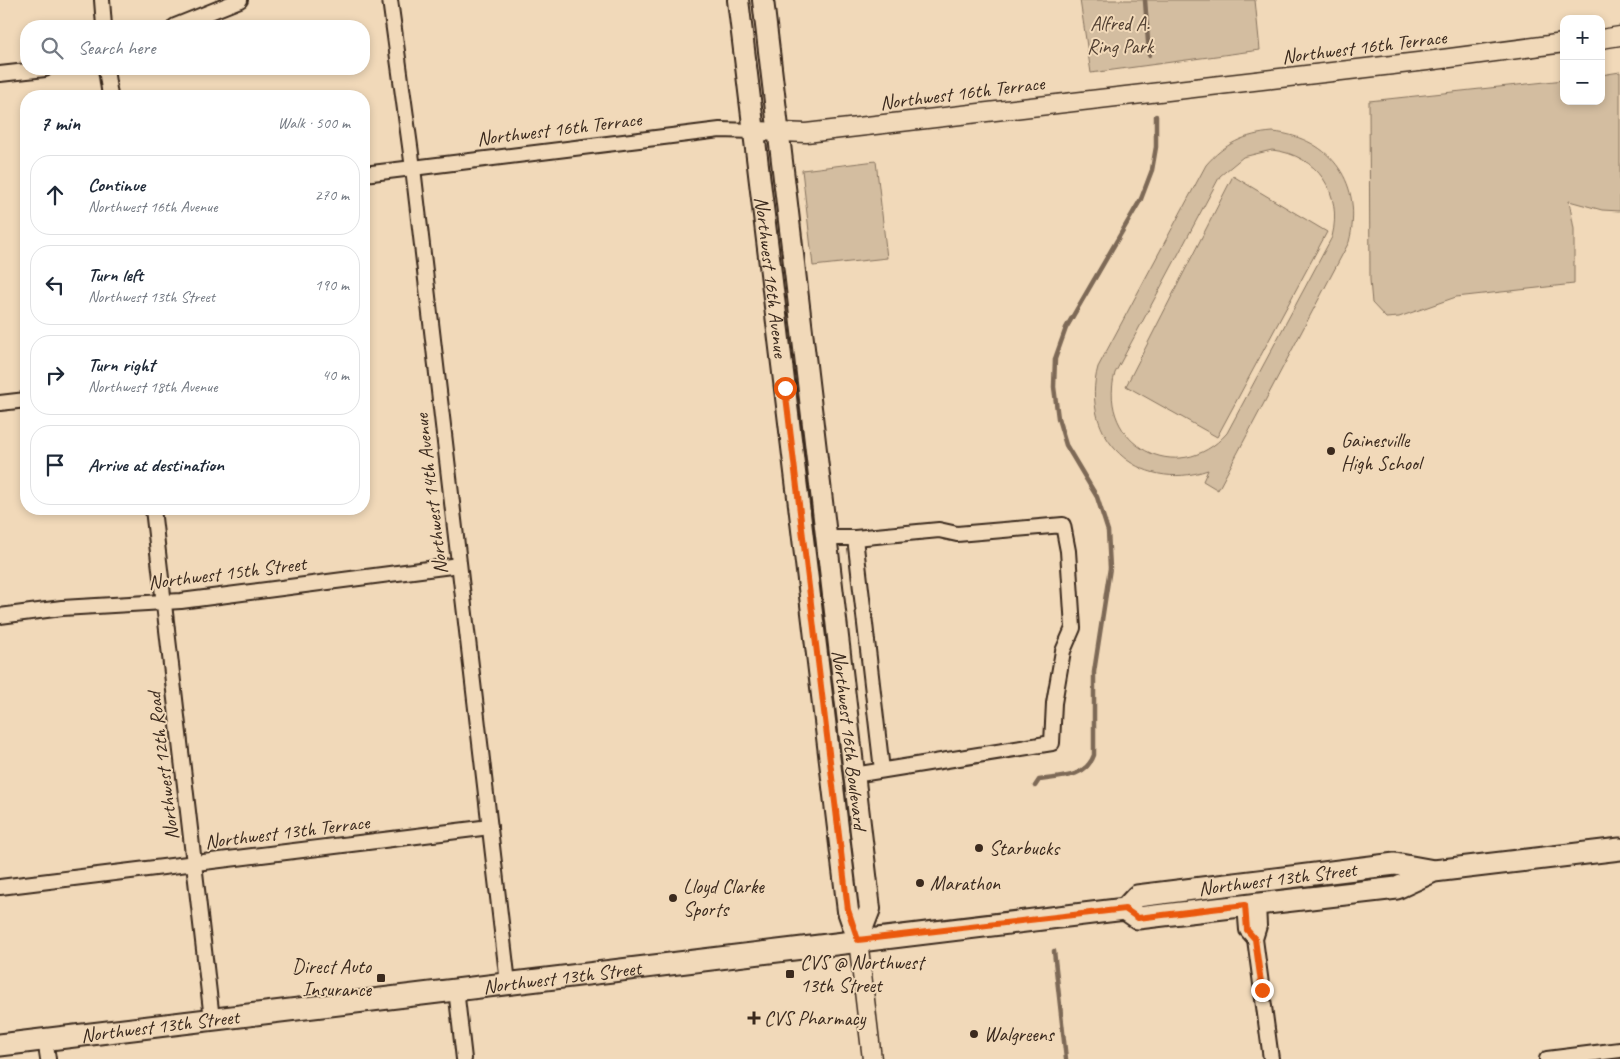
<!DOCTYPE html>
<meta charset="utf-8">
<style>
:root{--surface:#fff;--page:#f6f6f7;--text:#1f2937;--muted:#747a83;--line:#e0e1e3}
body{margin:0;font-family:Caveat,sans-serif;background:var(--page);color:var(--text)}
.controls{position:absolute;right:15px;top:15px;display:grid;overflow:hidden;border-radius:10px;box-shadow:0 2px 8px #0003}
.controls button{width:45px;height:45px;display:grid;place-items:center;padding:0;border:0;border-bottom:1px solid var(--line);background:var(--surface);color:var(--text);font:25px sans-serif}
.stop{position:absolute;width:15px;height:15px;margin:-11px;border:4px solid #ea580c;border-radius:50%;background:#fff}
.stop.end{background:#ea580c;border-color:#fff;box-shadow:0 1px 5px #0008}
.list{margin:0;padding:0;list-style:none}
h2{display:flex;justify-content:space-between;align-items:center;height:65px;margin:0;padding:0 20px;font-size:21px}
h2 small{font-size:16px;font-weight:400;color:var(--muted)}
.list li{display:grid;grid-template-columns:32px 1fr auto;gap:15px;align-items:center;box-sizing:border-box;height:80px;margin:0 10px 10px;padding:0 10px;border:1px solid var(--line);border-radius:20px}
.list b{display:block;font-size:19px;white-space:nowrap}
.list p{margin:0;font-size:16px;white-space:nowrap;color:var(--muted)}
.list em{font-size:16px;font-style:normal;color:var(--muted)}
.icon{flex:none;width:28px;height:28px;fill:none;stroke:currentColor;stroke-width:2;stroke-linecap:round;stroke-linejoin:round}
.map{position:relative;flex:none;width:1620px;height:1059px;overflow:hidden}
.search{position:absolute;background:var(--surface);box-shadow:0 2px 8px #0003;left:20px;top:20px;width:350px;height:55px;display:flex;align-items:center;gap:12px;box-sizing:border-box;padding:0 18px;border-radius:20px;color:var(--muted);font-size:19px}
.panel{position:absolute;background:var(--surface);box-shadow:0 2px 8px #0003;left:20px;top:90px;width:350px;height:425px;border-radius:20px}
.map>svg:first-child{display:block}
.green{fill:#d3bda0;stroke:#87745f;fill-rule:evenodd}
.lines{fill:none;stroke-linecap:round;stroke-linejoin:round}
.stream{stroke:#7d6956;stroke-width:4.5}
.minor-casing{stroke:#3b2a1e;stroke-width:18}
.tertiary-casing{stroke:#3b2a1e;stroke-width:21}
.secondary-casing{stroke:#3b2a1e;stroke-width:24}
.primary-casing{stroke:#3b2a1e;stroke-width:25}
.minor{stroke:#f1d9b9;stroke-width:14}
.tertiary{stroke:#f1d9b9;stroke-width:18}
.secondary{stroke:#f1d9b9;stroke-width:20}
.primary{stroke:#f1d9b9;stroke-width:21}
.route{stroke:#ea580c;stroke-width:6}
.poi-dot{fill:#3b2a1e;stroke:#f1d9b9;stroke-width:2}
.labels{text-anchor:middle;dominant-baseline:central;stroke-width:4;stroke-linejoin:round;paint-order:stroke}
.park-label{font-size:20px;fill:#524032;stroke:#f1d9b9}
.street-label{font-size:20px;fill:#3b2a1e;stroke:#f1d9b9}
.poi-label{font-size:20px;fill:#3b2a1e;stroke:#f1d9b9;text-anchor:start}
</style>
<div class="map">
<svg width="1620" height="1059" viewBox="0 0 1620 1059">
<rect width="100%" height="100%" fill="#f1d9b9"/>
<filter id="ink" filterUnits="userSpaceOnUse"><feTurbulence type="fractalNoise" baseFrequency=".02" numOctaves="2"/><feDisplacementMap in="SourceGraphic" scale="10" xChannelSelector="R" yChannelSelector="G"/><feConvolveMatrix kernelMatrix="1 2 1 2 8 2 1 2 1" color-interpolation-filters="sRGB"/></filter>
<g filter="url(#ink)">
<g class="green">
<path d="M 1080,0 L 1255,0 L 1260,50 L 1091,73 Z"/>
<path d="M 1620,72 L 1620,211 L 1602,210 L 1569,201 L 1574,229 L 1574,284 L 1456,297 L 1399,317 L 1386,318 L 1372,303 L 1370,280 L 1369,101 L 1564,80 L 1564,101 L 1601,101 L 1601,75 Z"/>
<path d="M 1273,132 C 1332,138 1364,185 1349,242 L 1218,490 L 1203,481 L 1208,470 C 1138,494 1079,437 1098,367 L 1206,165 C 1224,144 1245,134 1273,132 ZM 1272,150 C 1318,155 1343,193 1332,237 L 1227,433 C 1178,489 1096,444 1115,373 L 1220,176 L 1243,157 Z"/>
<path d="M 876,161 L 887,258 L 813,266 L 802,170 Z"/>
<path d="M 1233,176 L 1327,232 L 1217,437 L 1126,386 Z"/>
</g>
<g class="lines">
<g class="stream">
<path d="M 1145,0 L 1149,55"/>
<path d="M 1035,786 L 1039,780 C 1060,777 1086,778 1094,755 L 1094,672 L 1110,568 L 1108,531 L 1097,497 L 1066,445 L 1058,418 L 1054,387 L 1055,359 L 1066,328 L 1141,199 L 1152,170 L 1156,147 L 1156,116"/>
<path d="M 1054,951 L 1066,1059"/>
</g>
<defs>
<g id="minor">
<path d="M 102,0 L 104,26"/>
<path d="M 390,0 L 413,168 L 508,983"/>
<path d="M 175,26 L 240,0"/>
<path d="M 106,69 L 110,96"/>
<path d="M 0,74 L 45,69"/>
<path d="M 364,174 L 720,130 L 754,131"/>
<path d="M 0,403 L 26,400"/>
<path d="M 153,509 L 212,1019"/>
<path d="M 826,538 L 855,538 L 939,530 L 957,534 L 1063,525 L 1068,551 L 1073,628 L 1063,651 L 1054,703 L 1052,743 L 854,775"/>
<path d="M 855,538 L 882,770"/>
<path d="M 0,616 L 62,608 L 181,601 L 459,565"/>
<path d="M 0,887 L 490,827"/>
<path d="M 1258,904 L 1259,926 L 1255,939 L 1271,1059"/>
<path d="M 1245,905 L 1247,930 L 1255,939"/>
<path d="M 456,989 L 464,1059"/>
<path d="M 45,1039 L 48,1059"/>
<path d="M 1547,1059 L 1620,1050"/>
</g>
<g id="tertiary">
<path d="M 1601,39 L 1620,36"/>
<path d="M 754,131 L 806,133 L 1427,61 L 1564,43"/>
<path d="M 858,940 L 872,1059"/>
</g>
<g id="secondary">
<path id="s1" d="M 738,0 L 848,911 L 858,940"/>
<path id="s2" d="M 763,0 L 870,909 L 858,940"/>
</g>
<g id="primary">
<path id="s3" d="M 1125,909 L 1137,896 L 1395,864 L 1434,871"/>
<path id="s4" d="M 0,1045 L 1125,909 L 1138,918 L 1397,888 L 1434,871 L 1620,849"/>
</g>
</defs>
<use href="#minor" class="minor-casing"/>
<use href="#tertiary" class="tertiary-casing"/>
<use href="#secondary" class="secondary-casing"/>
<use href="#primary" class="primary-casing"/>
<use href="#minor" class="minor"/>
<use href="#tertiary" class="tertiary"/>
<use href="#secondary" class="secondary"/>
<use href="#primary" class="primary"/>
</g>
</g>
<g class="lines" filter="url(#ink)">
<path class="route" d="M 785,388 L 848,910 L 858,940 L 1125,909 L 1138,918 L 1245,905 L 1247,930 L 1255,939 L 1262,990"/>
</g>
<g class="poi-dot">
<circle cx="1331" cy="451" r="5"/>
<circle cx="979" cy="848" r="5"/>
<circle cx="920" cy="883" r="5"/>
<circle cx="673" cy="898" r="5"/>
<rect x="785" y="969" width="10" height="10" rx="2.5"/>
<rect x="376" y="973" width="10" height="10" rx="2.5"/>
<path d="M751.5 1010.5h5v5h5v5h-5v5h-5v-5h-5v-5h5z"/>
<circle cx="974" cy="1034" r="5"/>
</g>
<g class="labels">
<g class="park-label">
<text x="1120" y="23">Alfred A.<tspan x="1120" dy="23">Ring Park</tspan></text>
</g>
<g class="street-label">
<text transform="translate(1364 47) rotate(-7)">Northwest 16th Terrace</text>
<text transform="translate(962 93) rotate(-7)">Northwest 16th Terrace</text>
<text transform="translate(559 129) rotate(-7)">Northwest 16th Terrace</text>
<text stroke="none"><textPath href="#s1" startOffset="279">Northwest 16th Avenue</textPath></text>
<text transform="translate(431 494) rotate(-97)">Northwest 14th Avenue</text>
<text transform="translate(227 573) rotate(-7)">Northwest 15th Street</text>
<text stroke="none"><textPath href="#s2" startOffset="745">Northwest 16th Boulevard</textPath></text>
<text transform="translate(163 766) rotate(-97)">Northwest 12th Road</text>
<text transform="translate(287 832) rotate(-7)">Northwest 13th Terrace</text>
<text stroke="none"><textPath href="#s3" startOffset="159">Northwest 13th Street</textPath></text>
<text stroke="none"><textPath href="#s4" startOffset="566">Northwest 13th Street</textPath></text>
<text stroke="none"><textPath href="#s4" startOffset="161">Northwest 13th Street</textPath></text>
</g>
<g class="poi-label">
<text x="1341" y="440">Gainesville<tspan x="1341" dy="23">High School</tspan></text>
<text x="989" y="848">Starbucks</text>
<text x="930" y="883">Marathon</text>
<text x="683" y="886">Lloyd Clarke<tspan x="683" dy="23">Sports</tspan></text>
<text x="800" y="962">CVS @ Northwest<tspan x="800" dy="23">13th Street</tspan></text>
<text x="371" y="966" text-anchor="end">Direct Auto<tspan x="371" dy="23">Insurance</tspan></text>
<text x="764" y="1018">CVS Pharmacy</text>
<text x="984" y="1034">Walgreens</text>
</g>
</g>
</svg>
<div class="controls">
<button>+</button>
<button>−</button>
</div>
<div class="stop" style="left:785px;top:388px"></div>
<div class="stop end" style="left:1262px;top:990px"></div>
<div class="search"><svg class="icon" aria-label="search" viewBox="0 0 24 24"><circle cx="10" cy="10" r="6"/><path d="M15 15l6 6"/></svg>Search here</div>
<section class="panel">
<h2>7 min<small>Walk · 500 m</small></h2>
<ul class="list">
<li><svg class="icon" aria-label="ahead" viewBox="0 0 24 24"><path d="M12 20V5M6 11l6-6 6 6"/></svg><div><b>Continue</b><p>Northwest 16th Avenue</p></div><em>270 m</em></li>
<li><svg class="icon" aria-label="left" viewBox="0 0 24 24"><path d="M17 20v-9H6M10 6l-5 5 5 5"/></svg><div><b>Turn left</b><p>Northwest 13th Street</p></div><em>190 m</em></li>
<li><svg class="icon" aria-label="right" viewBox="0 0 24 24"><path d="M7 20v-9h11M14 6l5 5-5 5"/></svg><div><b>Turn right</b><p>Northwest 18th Avenue</p></div><em>40 m</em></li>
<li><svg class="icon" aria-label="arrive" viewBox="0 0 24 24"><path d="M6 21V4h12l-3 4 3 4H6"/></svg><div><b>Arrive at destination</b></div></li>
</ul>
</section>
</div>
